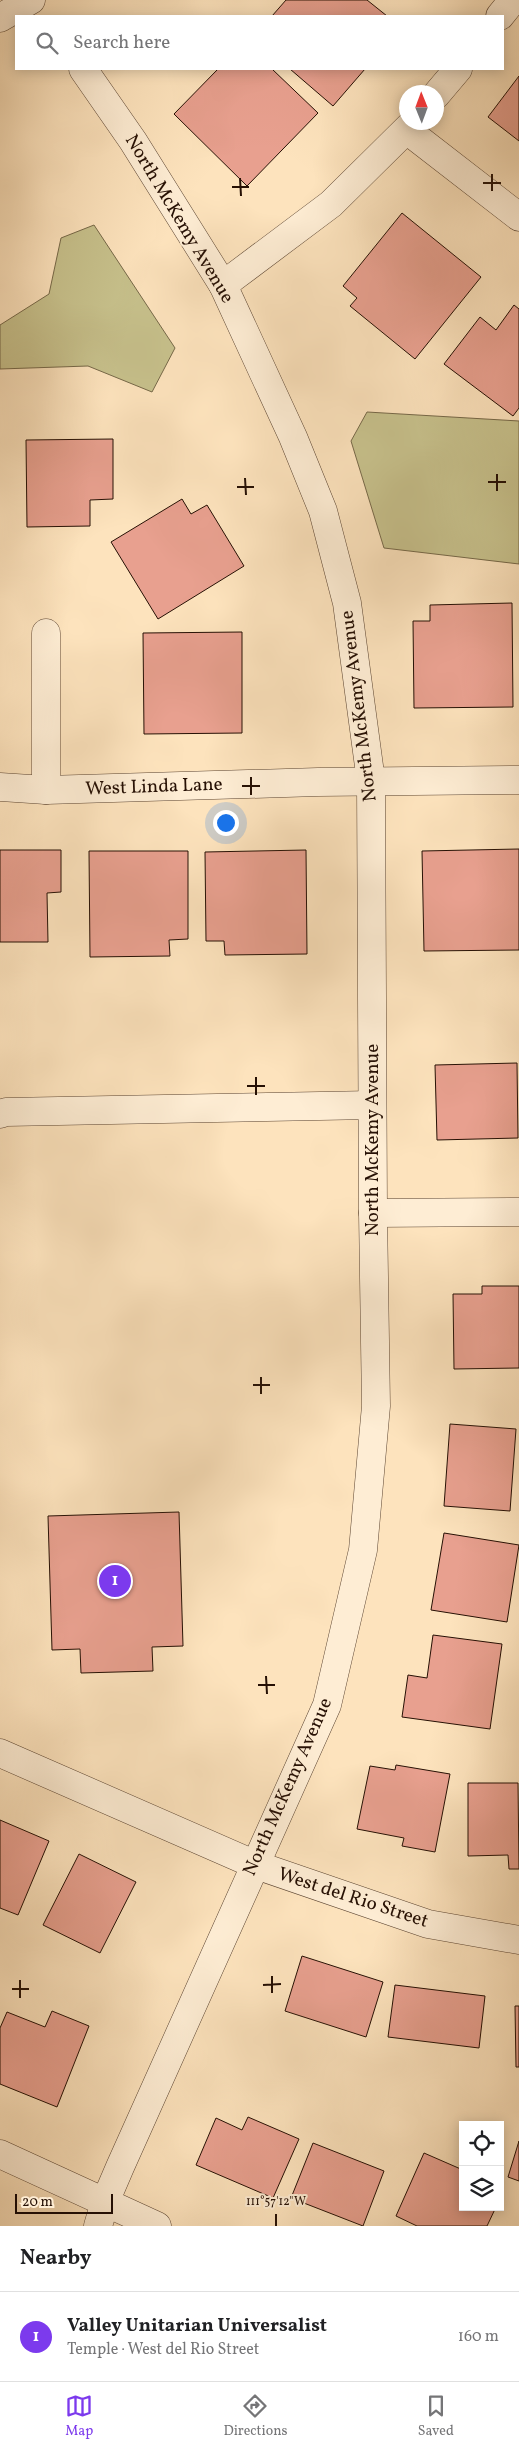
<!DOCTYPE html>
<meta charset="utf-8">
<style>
:root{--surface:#fff;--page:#f6f6f6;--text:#202124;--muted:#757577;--line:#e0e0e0;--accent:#7c3aed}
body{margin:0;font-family:Vollkorn,serif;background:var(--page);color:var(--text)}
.controls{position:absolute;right:15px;bottom:15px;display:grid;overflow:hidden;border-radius:0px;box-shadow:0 2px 12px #0003}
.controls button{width:45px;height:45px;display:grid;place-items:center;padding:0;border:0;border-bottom:1px solid var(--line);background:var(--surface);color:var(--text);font:25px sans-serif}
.compass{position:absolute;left:399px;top:85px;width:45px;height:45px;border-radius:50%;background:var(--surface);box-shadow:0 2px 12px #0003;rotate:359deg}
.scale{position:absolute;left:15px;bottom:12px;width:98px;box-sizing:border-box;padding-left:5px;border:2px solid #261004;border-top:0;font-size:14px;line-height:18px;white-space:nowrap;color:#261004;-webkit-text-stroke:4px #feedd4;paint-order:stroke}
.you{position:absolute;left:225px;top:822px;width:18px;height:18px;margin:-12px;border:4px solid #fff;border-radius:50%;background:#1a73e8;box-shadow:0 0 0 8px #1a73e833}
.badge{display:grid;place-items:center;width:32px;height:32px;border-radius:50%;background:var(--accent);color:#fff;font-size:16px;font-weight:700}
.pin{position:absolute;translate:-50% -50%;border:2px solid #fff;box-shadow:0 1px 5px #0006}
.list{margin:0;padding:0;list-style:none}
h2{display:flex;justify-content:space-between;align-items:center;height:65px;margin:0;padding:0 20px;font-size:21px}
h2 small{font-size:16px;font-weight:400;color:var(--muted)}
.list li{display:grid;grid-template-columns:32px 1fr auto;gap:15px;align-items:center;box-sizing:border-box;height:90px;padding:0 20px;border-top:1px solid var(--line)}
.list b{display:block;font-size:19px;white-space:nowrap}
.list p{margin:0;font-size:16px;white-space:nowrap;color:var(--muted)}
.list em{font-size:16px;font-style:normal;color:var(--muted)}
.icon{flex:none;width:28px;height:28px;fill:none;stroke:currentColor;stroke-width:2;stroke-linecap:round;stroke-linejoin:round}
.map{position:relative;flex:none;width:519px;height:2226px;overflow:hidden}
.search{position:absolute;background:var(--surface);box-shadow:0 2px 12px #0003;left:15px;right:15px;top:15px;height:55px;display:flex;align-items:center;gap:12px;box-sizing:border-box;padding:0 18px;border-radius:0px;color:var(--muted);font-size:19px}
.sheet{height:155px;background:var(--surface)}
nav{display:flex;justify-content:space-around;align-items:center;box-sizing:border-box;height:70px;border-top:1px solid var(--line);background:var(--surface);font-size:14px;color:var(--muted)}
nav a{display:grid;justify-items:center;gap:2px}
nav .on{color:var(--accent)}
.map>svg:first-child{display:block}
.green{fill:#c7c18c;stroke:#766848}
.building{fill:#e8a08f;stroke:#261004}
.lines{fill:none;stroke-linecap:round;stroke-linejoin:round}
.minor-casing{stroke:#5c4532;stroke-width:29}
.minor{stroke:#feedd4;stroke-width:28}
.ticks{fill:none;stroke:#261004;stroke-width:2}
.labels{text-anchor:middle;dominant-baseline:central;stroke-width:4;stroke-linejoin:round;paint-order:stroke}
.street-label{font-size:19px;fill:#261004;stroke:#feedd4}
.ticks-label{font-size:12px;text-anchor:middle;fill:#261004;stroke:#feedd4;stroke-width:4;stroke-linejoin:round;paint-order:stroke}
</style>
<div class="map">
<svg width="519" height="2226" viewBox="0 0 519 2226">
<rect width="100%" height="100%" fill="#fde3bd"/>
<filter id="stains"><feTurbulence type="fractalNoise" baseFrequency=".004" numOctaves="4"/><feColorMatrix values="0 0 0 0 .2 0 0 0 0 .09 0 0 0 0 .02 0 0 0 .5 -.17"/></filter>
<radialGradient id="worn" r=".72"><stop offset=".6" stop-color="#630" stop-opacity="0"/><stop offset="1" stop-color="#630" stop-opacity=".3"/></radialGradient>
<g class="green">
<path d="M 94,225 L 175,348 L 152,392 L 88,366 L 0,369 L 0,325 L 49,294 L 61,238 Z"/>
<path d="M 367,412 L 519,421 L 519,564 L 384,548 L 351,441 Z"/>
</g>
<g class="building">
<path d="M 286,0 L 367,0 L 387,16 L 272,16 Z"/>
<path d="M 218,69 L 272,69 L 318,113 L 247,186 L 174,114 Z"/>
<path d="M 290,69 L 365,69 L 333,106 Z"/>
<path d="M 519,76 L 519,141 L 488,117 Z"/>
<path d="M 402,213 L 481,277 L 415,359 L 350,306 L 357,298 L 343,286 Z"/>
<path d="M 514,305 L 519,309 L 519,408 L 513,416 L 444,364 L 480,317 L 496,330 Z"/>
<path d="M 113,439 L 113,499 L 90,500 L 90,526 L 27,527 L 26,440 Z"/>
<path d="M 182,499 L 191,514 L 207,505 L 244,566 L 158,619 L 111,542 Z"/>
<path d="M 512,603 L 513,707 L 414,708 L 413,621 L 430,621 L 430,605 Z"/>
<path d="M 242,632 L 242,733 L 144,734 L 143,633 Z"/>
<path d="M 519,849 L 519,950 L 424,951 L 422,851 Z"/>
<path d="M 0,850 L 61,850 L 61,892 L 47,893 L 48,942 L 0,942 Z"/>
<path d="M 306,850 L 307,954 L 225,955 L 224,941 L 206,941 L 205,852 Z"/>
<path d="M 89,851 L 188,851 L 188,939 L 169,940 L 170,956 L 90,957 Z"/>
<path d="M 517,1063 L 518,1138 L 437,1140 L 435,1065 Z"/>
<path d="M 482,1286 L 519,1286 L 519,1368 L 454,1369 L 453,1294 L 482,1294 Z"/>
<path d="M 450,1424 L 516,1429 L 510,1511 L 444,1506 Z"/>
<path d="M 179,1512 L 183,1646 L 152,1647 L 153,1671 L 81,1673 L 80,1649 L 52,1650 L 48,1516 Z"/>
<path d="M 444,1533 L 519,1545 L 507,1622 L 431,1610 Z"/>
<path d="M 433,1635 L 502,1644 L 490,1729 L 402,1717 L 408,1675 L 427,1678 Z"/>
<path d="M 396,1765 L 450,1774 L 435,1852 L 402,1846 L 404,1838 L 357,1829 L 370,1766 L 395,1770 Z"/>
<path d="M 468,1783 L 518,1783 L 519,1869 L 509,1869 L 508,1855 L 468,1856 Z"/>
<path d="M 0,1820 L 49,1841 L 18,1915 L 0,1908 Z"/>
<path d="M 79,1854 L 136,1882 L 100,1953 L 43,1925 Z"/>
<path d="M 302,1956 L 383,1982 L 366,2037 L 285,2011 Z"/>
<path d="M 395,1985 L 485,1996 L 479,2048 L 388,2037 Z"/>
<path d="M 515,2006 L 519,2006 L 519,2067 L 516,2067 Z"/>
<path d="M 52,2011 L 89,2026 L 57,2107 L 0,2084 L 0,2028 L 7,2012 L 45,2027 Z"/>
<path d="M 248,2117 L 299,2139 L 273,2198 L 196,2165 L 216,2118 L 242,2130 Z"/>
<path d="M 519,2141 L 519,2181 L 508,2177 Z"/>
<path d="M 313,2143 L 384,2171 L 363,2226 L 291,2198 Z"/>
<path d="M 424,2153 L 463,2170 L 463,2207 L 496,2207 L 487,2226 L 417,2226 L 396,2216 Z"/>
</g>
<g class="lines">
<defs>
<g id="minor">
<path d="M 500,16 L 513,0"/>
<path d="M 0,18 L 31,0"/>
<path d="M 83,69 L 133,141 L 223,285 L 293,437 L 323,511 L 347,603 L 371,781 L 373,1213 L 376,1406 L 363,1550 L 327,1705 L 120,2167 L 105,2202 L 98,2226"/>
<path d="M 436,95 L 458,69"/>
<path d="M 408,131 L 519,217"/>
<path d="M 223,285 L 331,204 L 414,122"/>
<path d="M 46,633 L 46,790"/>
<path d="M 0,787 L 46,790 L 318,782 L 519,780"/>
<path d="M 0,1114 L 6,1112 L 372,1105"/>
<path d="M 373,1213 L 519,1212"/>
<path d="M 0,1753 L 256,1865 L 428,1924 L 519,1940"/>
<path d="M 0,2154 L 157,2226"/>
</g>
</defs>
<use href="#minor" class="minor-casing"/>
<use href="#minor" class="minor"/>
</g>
<path class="ticks" d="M 492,174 L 492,191M 240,178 L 241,196M 483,183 L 501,183M 232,187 L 249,187M 497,474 L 497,491M 245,478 L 246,495M 488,482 L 506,482M 237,487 L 254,487M 251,777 L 251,795M 242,786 L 260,786M 256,1077 L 256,1095M 247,1086 L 265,1086M 261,1377 L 261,1394M 253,1385 L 270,1385M 266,1676 L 267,1694M 258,1685 L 275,1685M 272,1976 L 272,1993M 20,1980 L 20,1998M 263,1985 L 281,1984M 12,1989 L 29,1989M 276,2214 L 276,2226"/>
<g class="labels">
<g class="street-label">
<text transform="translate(179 219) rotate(59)">North McKemy Avenue</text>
<text transform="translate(359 706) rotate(-97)">North McKemy Avenue</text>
<text transform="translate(154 787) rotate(-2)">West Linda Lane</text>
<text transform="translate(373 1140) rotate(-90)">North McKemy Avenue</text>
<text transform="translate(288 1787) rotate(-66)">North McKemy Avenue</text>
<text transform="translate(353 1898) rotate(18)">West del Rio Street</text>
</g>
</g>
<g class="ticks-label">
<text x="276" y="2205">111°57'12"W</text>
</g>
<rect width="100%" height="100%" filter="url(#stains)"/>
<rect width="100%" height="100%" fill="url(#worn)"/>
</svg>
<div class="controls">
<button><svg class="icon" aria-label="locate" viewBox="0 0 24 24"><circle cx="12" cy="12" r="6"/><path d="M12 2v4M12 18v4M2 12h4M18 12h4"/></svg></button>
<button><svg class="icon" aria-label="layers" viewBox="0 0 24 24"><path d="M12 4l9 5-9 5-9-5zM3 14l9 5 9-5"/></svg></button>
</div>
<svg class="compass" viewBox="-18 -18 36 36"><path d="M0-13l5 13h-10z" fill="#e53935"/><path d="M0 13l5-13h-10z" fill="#757577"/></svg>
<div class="scale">20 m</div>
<div class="you"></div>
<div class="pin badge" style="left:115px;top:1581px">1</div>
<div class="search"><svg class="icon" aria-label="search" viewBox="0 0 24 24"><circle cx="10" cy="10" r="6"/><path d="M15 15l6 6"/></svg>Search here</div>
</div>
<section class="sheet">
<h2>Nearby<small></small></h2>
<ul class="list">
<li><span class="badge">1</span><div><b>Valley Unitarian Universalist</b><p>Temple · West del Rio Street</p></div><em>160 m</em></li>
</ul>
</section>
<nav>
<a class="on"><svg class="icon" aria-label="map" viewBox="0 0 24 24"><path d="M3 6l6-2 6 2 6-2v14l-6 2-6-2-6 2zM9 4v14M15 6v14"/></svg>Map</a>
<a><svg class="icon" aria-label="directions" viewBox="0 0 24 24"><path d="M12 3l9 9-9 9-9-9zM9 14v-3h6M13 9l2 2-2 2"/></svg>Directions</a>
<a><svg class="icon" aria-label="saved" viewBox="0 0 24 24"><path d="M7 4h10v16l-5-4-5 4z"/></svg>Saved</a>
</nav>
